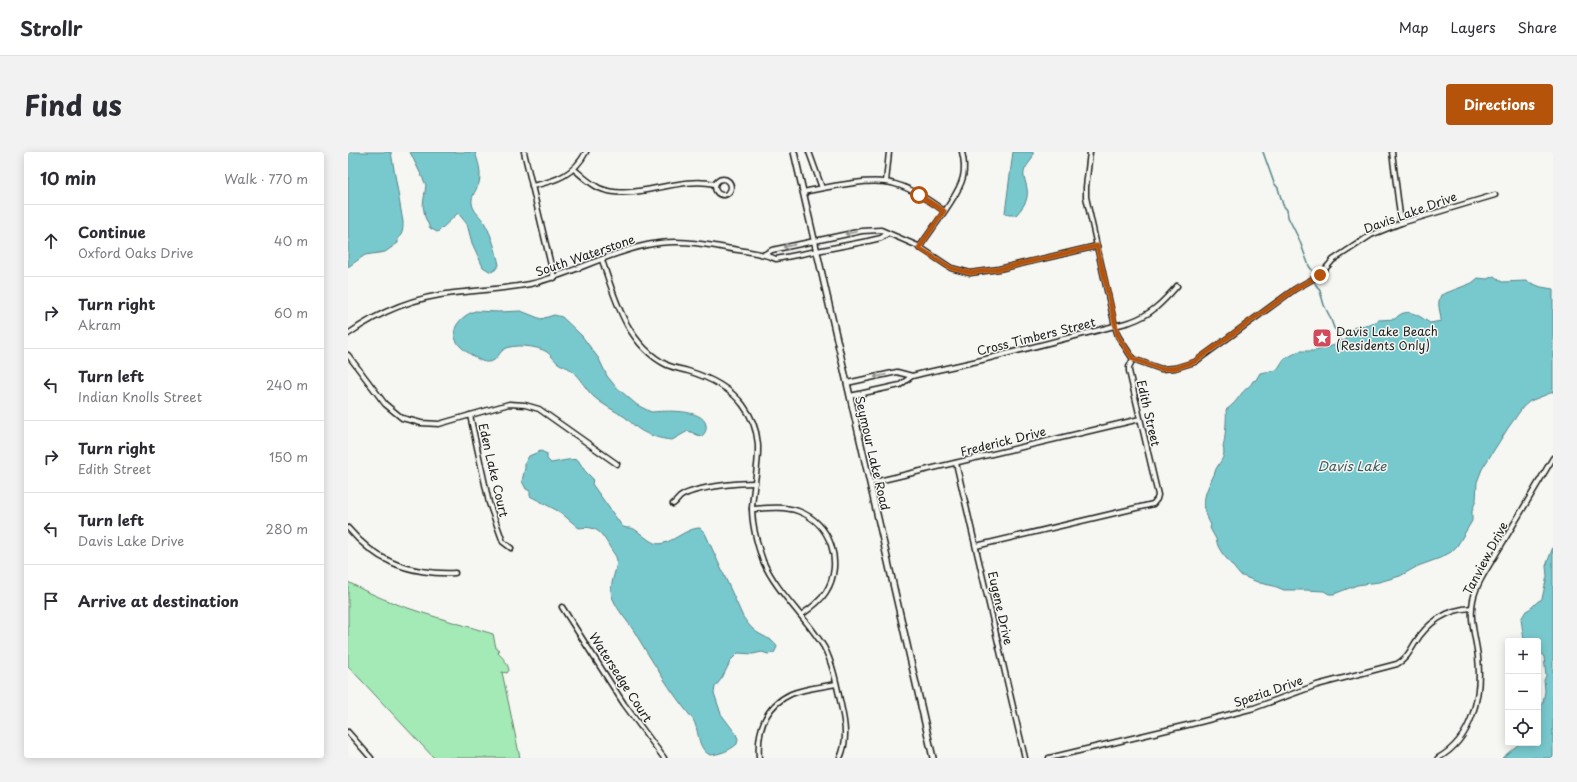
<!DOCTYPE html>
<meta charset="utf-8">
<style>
:root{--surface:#fff;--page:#f2f2f3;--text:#2b2b33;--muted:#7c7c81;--line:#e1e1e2;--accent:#b45309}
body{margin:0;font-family:"Playpen Sans",sans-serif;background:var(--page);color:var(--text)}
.controls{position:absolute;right:12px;bottom:12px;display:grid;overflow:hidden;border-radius:4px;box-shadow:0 2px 10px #0003}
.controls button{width:36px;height:36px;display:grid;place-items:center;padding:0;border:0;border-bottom:1px solid var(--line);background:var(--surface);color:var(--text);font:20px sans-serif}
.stop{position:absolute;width:12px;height:12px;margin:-9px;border:3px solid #b45309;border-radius:50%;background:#fff}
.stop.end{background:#b45309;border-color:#fff;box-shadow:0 1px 4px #0008}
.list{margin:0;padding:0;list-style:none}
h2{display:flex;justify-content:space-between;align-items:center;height:52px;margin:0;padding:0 16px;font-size:17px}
h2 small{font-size:13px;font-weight:400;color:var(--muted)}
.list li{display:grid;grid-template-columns:26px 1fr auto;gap:12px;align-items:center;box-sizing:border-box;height:72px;padding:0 16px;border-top:1px solid var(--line)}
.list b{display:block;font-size:15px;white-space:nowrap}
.list p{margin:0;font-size:13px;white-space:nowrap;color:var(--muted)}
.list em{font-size:13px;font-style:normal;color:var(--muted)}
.icon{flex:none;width:22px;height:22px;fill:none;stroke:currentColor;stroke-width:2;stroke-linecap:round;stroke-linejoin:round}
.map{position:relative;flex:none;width:1205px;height:606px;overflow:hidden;border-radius:4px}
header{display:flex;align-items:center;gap:24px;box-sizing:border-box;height:56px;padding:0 20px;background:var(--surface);border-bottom:1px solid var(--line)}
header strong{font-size:19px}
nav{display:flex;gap:22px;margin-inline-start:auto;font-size:14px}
.intro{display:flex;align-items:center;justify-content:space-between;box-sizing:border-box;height:96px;padding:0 24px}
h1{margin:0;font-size:28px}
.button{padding:10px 18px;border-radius:4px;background:var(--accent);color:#fff;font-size:14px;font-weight:700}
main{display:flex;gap:24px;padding:0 24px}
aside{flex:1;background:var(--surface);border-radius:4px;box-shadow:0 2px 10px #0003}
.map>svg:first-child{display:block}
.green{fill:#a4eab6;stroke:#608369}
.water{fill:#78c9ce;stroke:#538487}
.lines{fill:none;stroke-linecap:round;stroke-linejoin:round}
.stream{stroke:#538487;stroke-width:1.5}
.minor-casing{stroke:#1c1c1c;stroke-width:7}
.tertiary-casing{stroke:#1c1c1c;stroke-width:8}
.minor{stroke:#f6f6f2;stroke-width:4}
.tertiary{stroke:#f6f6f2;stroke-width:5}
.oneway{stroke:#949492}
.route{stroke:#b45309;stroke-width:5}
.labels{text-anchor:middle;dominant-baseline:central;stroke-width:3;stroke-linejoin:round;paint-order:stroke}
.street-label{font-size:12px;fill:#1c1c1c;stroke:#f6f6f2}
.poi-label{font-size:12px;fill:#1c1c1c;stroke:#f6f6f2;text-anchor:start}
.water-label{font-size:13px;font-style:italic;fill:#3c595a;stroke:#f6f6f2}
</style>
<header>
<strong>Strollr</strong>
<nav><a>Map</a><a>Layers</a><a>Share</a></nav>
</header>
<div class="intro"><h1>Find us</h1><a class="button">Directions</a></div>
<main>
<aside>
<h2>10 min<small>Walk · 770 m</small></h2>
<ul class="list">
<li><svg class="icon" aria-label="ahead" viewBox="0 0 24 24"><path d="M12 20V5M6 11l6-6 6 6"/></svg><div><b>Continue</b><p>Oxford Oaks Drive</p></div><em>40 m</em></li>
<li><svg class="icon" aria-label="right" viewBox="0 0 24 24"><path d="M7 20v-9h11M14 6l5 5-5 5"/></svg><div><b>Turn right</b><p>Akram</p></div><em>60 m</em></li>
<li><svg class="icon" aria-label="left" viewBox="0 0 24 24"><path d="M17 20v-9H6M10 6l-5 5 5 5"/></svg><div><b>Turn left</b><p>Indian Knolls Street</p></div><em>240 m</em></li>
<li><svg class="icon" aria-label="right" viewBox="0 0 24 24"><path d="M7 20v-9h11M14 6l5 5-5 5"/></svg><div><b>Turn right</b><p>Edith Street</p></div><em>150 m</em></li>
<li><svg class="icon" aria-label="left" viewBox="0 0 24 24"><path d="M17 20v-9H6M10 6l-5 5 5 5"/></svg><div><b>Turn left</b><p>Davis Lake Drive</p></div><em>280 m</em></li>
<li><svg class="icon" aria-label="arrive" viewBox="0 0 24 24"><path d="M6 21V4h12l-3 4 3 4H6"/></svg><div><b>Arrive at destination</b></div></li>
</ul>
</aside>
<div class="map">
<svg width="1205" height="606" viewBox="0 0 1205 606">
<rect width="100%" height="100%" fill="#f6f6f2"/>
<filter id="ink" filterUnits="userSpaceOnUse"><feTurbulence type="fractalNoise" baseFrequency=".025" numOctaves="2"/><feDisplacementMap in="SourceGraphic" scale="8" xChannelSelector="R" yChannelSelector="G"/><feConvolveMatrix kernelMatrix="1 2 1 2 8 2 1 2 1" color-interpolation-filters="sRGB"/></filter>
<g filter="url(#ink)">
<path class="green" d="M 0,430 C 44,455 97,467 145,482 L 148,496 L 151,498 L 150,501 C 155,506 159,510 161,518 L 159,521 L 154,520 L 172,606 L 86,606 L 0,514 Z"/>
<g class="water">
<path d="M 0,0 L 43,0 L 55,70 C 55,77 55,82 50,86 L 50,91 L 37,100 L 17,103 L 0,115 Z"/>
<path d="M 62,0 L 127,0 C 130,10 134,20 131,31 C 129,38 123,43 124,51 C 125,60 133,64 137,72 C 144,84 148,99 151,113 L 147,118 L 143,120 L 135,115 L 124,91 L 119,72 L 110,61 L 91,79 L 89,80 L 82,76 L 77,65 L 75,53 L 78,33 Z"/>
<path d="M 665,0 L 685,0 C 686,8 678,12 676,20 C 675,24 677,28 678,32 C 682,46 677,53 668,63 L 661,63 L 657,61 Z"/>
<path d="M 1146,124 L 1154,130 L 1178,129 L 1193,135 L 1205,137 L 1205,240 L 1182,249 L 1175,255 L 1160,276 L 1134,317 L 1129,330 L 1128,348 L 1124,359 L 1124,369 L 1109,394 L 1103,400 L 1092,406 L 1070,414 L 1052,424 L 1031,430 L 1009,433 L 986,442 L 981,442 L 976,439 L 957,438 L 936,438 L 926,434 L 912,431 L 892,423 L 874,401 L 870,394 L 868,387 L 862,376 L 863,373 C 852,353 856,342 866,323 C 867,321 867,319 868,317 C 873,308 878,305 875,294 C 877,290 879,264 878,258 C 885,253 889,248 894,241 C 898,236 902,235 905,229 L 908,228 L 912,221 L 929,218 L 936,207 L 952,199 L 966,199 L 987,193 L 992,189 L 998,188 L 1003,178 L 1008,174 L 1022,173 L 1031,168 L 1047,167 C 1059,153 1072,165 1082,171 L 1093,169 C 1093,159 1088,153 1093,143 L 1124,131 L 1130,126 L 1139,127 Z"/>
<path d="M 127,159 L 151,160 L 173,159 L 193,167 L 206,163 L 214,165 L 234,184 L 251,207 L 259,224 L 267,234 L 289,253 L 303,260 C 315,259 355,256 358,273 C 359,278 357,281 354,284 C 349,284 345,280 340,279 L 324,288 C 312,287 298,283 288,275 C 284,272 281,268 277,265 C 267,259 255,253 246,245 C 238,238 233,227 225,220 C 221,215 214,214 210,211 C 206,208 203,203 199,200 C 190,194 164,191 155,198 C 149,203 149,210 139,210 C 134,210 130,207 125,204 C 119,200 111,195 108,188 C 102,175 115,163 127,159 Z"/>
<path d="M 193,299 L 199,302 L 199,307 L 203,311 C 210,310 224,306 230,308 L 237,319 L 245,327 L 244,332 L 274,374 C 278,377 282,375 286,377 C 293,381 299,388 306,391 C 320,396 336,376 352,376 L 357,381 L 395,465 C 399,470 401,474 406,478 C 412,484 426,487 429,495 L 426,501 L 420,502 L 414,500 L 405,502 L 390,501 L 383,508 L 374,526 L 367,535 L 366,541 L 373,562 L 388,582 L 390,587 L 389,592 C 381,599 372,602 362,603 C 348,596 352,577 344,566 C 322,539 304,509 286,479 C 279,468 270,459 265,447 C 259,435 269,420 269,408 C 268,403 265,401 263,397 C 254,382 250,373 231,376 L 212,360 L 182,344 L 182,339 L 178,337 L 174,329 L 177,316 L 177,311 L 181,304 Z"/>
<path d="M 1205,395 L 1205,606 L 1154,606 L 1172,591 L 1190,591 L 1190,557 L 1195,550 L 1197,539 L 1196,528 L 1198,524 L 1196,505 L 1190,498 L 1190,489 L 1177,489 L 1176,488 L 1173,467 L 1178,459 C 1184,457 1187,450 1194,447 L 1199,424 L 1198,414 Z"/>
</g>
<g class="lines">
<g class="stream">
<path d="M 915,0 L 926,31 L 930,36 L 935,53 L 939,58 L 940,65 L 951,87 L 961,114 L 966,121"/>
<path d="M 967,131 L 972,139 L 976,153 L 982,165 L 986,176 L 991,182 L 992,189"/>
</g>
<defs>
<g id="minor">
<path d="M 176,0 L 206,126"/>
<path d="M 461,0 L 474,36"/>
<path d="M 742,0 L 738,35 L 738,45 L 767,174 L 770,184 L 785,207"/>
<path d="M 1044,0 L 1053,71"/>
<path d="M 226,17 C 234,24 241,31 251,36 C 284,51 329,23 367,32"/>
<circle cx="375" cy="35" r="8"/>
<path d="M 538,30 L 541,0"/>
<path d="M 184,34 C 208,29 226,23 238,0"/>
<path d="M 455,40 C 480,35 523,25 547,32 C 565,37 581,48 596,59"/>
<path d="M 571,96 C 582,79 611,43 615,25 C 617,16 616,8 614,0"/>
<path d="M 417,102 L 424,98 L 514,79 L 533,78 L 570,94 L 603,116 L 622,121 L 651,117 L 749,94"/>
<path d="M 254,108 C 267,147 279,193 319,213 C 326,216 333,217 340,219 C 360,225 382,236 395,253 C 421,288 406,318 404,356 C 404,373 409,392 415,409 C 429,441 458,465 476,495 C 485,512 489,534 493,553 C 497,571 500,589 492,606"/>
<path d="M 0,182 C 31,160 68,145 106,141 C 131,138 157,137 182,132 C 222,123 259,101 299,93 C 326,87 352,91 378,96 C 395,99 412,100 428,107 L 520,89 L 533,86 L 539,82"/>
<path d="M 0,203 L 37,252 L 54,266 L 73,271 L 91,272 L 161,252 L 177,253 L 191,257 L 269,312"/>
<path d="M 785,207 L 813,217 L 827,216 L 847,210 L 947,137 L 972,123 L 985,108 L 1023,83 L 1053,71 L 1147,43"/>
<path d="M 499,231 L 549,220 L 564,224"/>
<path d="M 502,244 L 552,233 L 564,224 L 576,221 L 634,208 L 782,170 C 803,163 815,150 829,134"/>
<path d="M 122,263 L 141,351 L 155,390 L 163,396"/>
<path d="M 608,311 L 677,606"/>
<path d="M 522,331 L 792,267"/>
<path d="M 325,352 C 328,350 330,347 332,345 C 345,335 390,331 407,331"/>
<path d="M 404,357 C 419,356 436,354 450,359 C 483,371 496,411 478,440 C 472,450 462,457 453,463"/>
<path d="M 0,376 C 11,389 27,403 43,410 C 62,419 87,422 107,421"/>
<path d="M 628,394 L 805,352 L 809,347 L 810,343 L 781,219 L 781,215 L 785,207"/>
<path d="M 214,455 L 276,552 L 316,606"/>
<path d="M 0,580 L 23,606"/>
<path d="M 411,606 C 409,579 417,554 443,542 C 457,536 474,535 488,532"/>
<path d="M 701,606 L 852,570 L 906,556 L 969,533 L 1049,512 C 1058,507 1061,501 1067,491 C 1079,471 1099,457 1124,456"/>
<path d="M 1090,606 C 1125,587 1134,542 1130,505 C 1128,486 1121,468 1125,448 C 1128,432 1142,412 1151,397 C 1169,367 1187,336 1205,306"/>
</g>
<path id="tertiary" d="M 446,0 L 585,606"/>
</defs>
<use href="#minor" class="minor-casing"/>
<use href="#tertiary" class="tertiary-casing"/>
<use href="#minor" class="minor"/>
<use href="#tertiary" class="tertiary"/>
</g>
<defs><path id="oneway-shaft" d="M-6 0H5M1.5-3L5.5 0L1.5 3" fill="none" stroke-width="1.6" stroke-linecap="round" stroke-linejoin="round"/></defs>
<g class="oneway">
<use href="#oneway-shaft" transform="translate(503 81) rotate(168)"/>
<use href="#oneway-shaft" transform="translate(441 94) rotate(168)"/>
<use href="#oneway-shaft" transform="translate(532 224) rotate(168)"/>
</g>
</g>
<g class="lines" filter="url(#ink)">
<path class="route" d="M 571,43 L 596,59 L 571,96 L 603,116 L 622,121 L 651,117 L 749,94 L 770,184 L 785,207 L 813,217 L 827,216 L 846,210 L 947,137 L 972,123"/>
</g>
<defs>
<symbol id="sight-square" viewBox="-11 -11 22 22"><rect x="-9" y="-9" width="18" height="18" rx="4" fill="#d1495b" stroke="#f6f6f2"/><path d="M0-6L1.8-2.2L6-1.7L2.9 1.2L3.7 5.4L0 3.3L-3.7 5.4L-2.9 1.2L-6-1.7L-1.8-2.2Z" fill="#fff"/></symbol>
</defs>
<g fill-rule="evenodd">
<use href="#sight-square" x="963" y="175" width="22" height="22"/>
</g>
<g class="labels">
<g class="street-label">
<text transform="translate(1062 60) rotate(-20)">Davis Lake Drive</text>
<text transform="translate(237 103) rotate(-19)">South Waterstone</text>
<text transform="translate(688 184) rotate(-14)">Cross Timbers Street</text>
<text transform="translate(801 261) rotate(77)">Edith Street</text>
<text transform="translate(655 289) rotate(-14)">Frederick Drive</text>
<text transform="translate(525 301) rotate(77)">Seymour Lake Road</text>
<text transform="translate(146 318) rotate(77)">Eden Lake Court</text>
<text transform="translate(1137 406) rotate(-62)">Tanview Drive</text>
<text transform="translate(653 456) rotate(77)">Eugene Drive</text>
<text transform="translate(273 525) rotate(57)">Watersedge Court</text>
<text transform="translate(920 539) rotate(-19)">Spezia Drive</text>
</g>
<g class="poi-label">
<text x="988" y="179">Davis Lake Beach<tspan x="988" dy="14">(Residents Only)</tspan></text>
</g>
<g class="water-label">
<text x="1004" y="313">Davis Lake</text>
</g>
</g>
</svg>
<div class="controls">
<button>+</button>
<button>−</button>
<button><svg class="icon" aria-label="locate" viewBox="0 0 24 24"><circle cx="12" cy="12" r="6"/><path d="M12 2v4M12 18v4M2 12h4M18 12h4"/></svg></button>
</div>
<div class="stop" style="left:571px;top:43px"></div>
<div class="stop end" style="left:972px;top:123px"></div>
</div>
</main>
